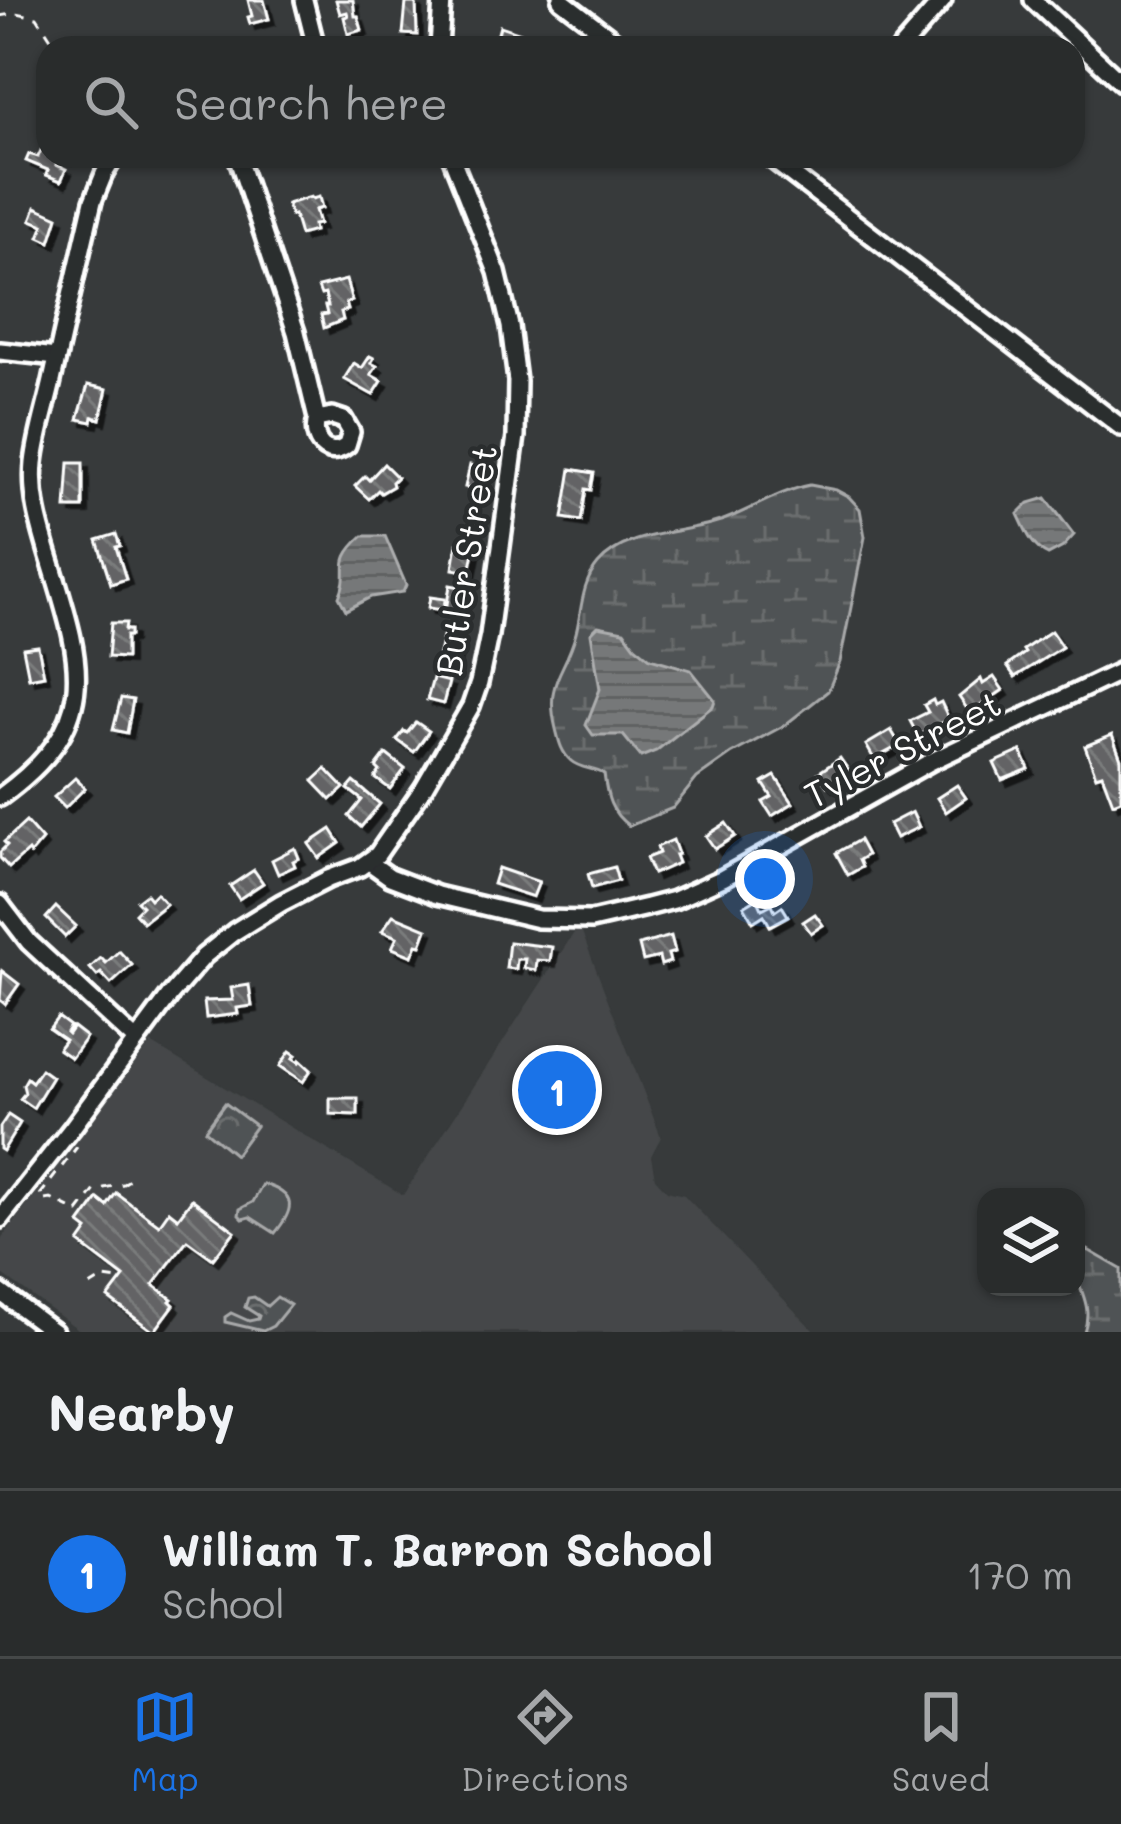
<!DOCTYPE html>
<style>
:root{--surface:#292c2c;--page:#353838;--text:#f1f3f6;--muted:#a5a7a9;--line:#454848;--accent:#1a73e8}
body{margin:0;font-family:Mali,sans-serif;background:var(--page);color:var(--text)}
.controls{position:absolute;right:36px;bottom:36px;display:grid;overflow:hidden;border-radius:24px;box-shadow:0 3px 9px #0004}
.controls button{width:108px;height:108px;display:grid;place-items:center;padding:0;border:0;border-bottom:3px solid var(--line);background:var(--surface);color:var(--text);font:60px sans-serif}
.you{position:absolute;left:765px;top:879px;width:42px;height:42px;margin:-30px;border:9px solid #fff;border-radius:50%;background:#1a73e8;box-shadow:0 0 0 18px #1a73e833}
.badge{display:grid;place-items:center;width:78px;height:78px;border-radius:50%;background:var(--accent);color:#fff;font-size:39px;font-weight:700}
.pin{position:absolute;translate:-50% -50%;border:6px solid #fff;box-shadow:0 3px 12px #0006}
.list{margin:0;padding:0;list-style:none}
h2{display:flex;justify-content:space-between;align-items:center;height:156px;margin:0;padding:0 48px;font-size:51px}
h2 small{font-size:39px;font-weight:400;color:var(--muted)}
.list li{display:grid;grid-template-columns:78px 1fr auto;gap:36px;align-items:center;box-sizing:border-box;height:168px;padding:0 48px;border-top:3px solid var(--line)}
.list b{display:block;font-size:45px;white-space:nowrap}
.list p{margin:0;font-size:39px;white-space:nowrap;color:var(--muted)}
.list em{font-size:39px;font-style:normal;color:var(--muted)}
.icon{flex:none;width:66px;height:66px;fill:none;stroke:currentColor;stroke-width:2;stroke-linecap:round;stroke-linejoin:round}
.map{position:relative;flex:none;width:1121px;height:1332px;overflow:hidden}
.search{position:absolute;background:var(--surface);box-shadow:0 3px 9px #0004;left:36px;right:36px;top:36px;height:132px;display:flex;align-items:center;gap:30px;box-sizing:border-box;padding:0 42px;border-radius:36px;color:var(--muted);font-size:45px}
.sheet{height:324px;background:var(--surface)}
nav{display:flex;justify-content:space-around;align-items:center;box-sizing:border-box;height:168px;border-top:3px solid var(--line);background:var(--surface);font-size:33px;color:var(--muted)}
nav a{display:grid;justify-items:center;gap:6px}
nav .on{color:var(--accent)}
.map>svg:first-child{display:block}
.built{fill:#444748}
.grass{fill:#505354;stroke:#a8a9aa;stroke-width:3}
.wetland{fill:url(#wetland-marsh);stroke:#a8a9aa;stroke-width:3}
.park{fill:url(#park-crowns);stroke:#a8a9aa;stroke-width:3}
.water{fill:url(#water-rules);stroke:#adaeaf;stroke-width:3}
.building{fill:url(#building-back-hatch);stroke:#fff;stroke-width:3;filter:url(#shadow)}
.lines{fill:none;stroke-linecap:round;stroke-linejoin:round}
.minor-casing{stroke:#fff;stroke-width:24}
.path{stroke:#fff;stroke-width:3;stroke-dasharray:9 9;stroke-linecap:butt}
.minor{stroke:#2a2d2e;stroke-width:15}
.labels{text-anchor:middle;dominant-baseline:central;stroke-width:9;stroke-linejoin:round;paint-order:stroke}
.street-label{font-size:36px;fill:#fff;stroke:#2a2d2e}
</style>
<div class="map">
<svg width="1121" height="1332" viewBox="0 0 1121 1332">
<defs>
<pattern id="wetland-marsh" width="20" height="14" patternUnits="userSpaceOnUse" patternTransform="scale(3)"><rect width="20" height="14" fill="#505354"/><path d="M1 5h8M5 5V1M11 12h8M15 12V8" fill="none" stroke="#6a6d6e"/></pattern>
<pattern id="park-crowns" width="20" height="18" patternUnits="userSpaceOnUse" patternTransform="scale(3)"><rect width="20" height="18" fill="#505354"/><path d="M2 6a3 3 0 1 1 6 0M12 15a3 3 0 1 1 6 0" fill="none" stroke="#6a6d6e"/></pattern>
<pattern id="water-rules" width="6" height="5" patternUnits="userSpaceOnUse" patternTransform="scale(3)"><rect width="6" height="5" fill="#767879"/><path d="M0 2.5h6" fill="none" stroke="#616262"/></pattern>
<pattern id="building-back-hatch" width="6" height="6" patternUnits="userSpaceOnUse" patternTransform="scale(3)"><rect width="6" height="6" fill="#636465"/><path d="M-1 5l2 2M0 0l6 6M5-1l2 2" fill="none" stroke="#7a7b7c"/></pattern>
<filter id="shadow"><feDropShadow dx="5.5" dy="5.5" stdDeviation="0" flood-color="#0009"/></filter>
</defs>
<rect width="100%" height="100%" fill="#373a3b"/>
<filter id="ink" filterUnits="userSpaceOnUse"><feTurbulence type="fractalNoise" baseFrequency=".00833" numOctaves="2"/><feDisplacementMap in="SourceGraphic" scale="24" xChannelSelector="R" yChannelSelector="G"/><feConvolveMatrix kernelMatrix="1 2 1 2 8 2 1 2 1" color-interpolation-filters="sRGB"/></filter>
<g filter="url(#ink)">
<path class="built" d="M 579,925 L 661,1137 L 651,1156 L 655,1178 L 667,1191 L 684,1195 L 815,1332 L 82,1332 L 0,1273 L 0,1241 L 151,1043 L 403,1195 Z"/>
<path class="grass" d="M 263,1184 C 297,1194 295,1209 275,1233 L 250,1217 L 243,1219 L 239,1215 L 240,1209 L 253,1202 Z"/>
<g class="wetland">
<path d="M 810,485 L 836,490 L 849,497 L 860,509 L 865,537 L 840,662 L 828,691 L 785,725 L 731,754 L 697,778 L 673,808 L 629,826 C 610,812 607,797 604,774 C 593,768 580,769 571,761 C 561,752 559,741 556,729 C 544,680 565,675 576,633 C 582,610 581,584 598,564 C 628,529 685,535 726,519 C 755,508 779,491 810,485 Z"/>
<path d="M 1088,1250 L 1121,1269 L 1121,1332 L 1084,1332 C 1095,1298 1072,1290 1078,1257 Z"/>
</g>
<g class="park">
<path d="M 225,1103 L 256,1126 L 235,1155 L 205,1130 Z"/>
<path d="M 254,1297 L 267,1306 L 277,1297 L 290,1305 L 273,1326 L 263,1331 L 225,1322 L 225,1317 L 231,1313 L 249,1321 L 258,1319 L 259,1316 L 245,1307 L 248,1298 Z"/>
</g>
<g class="water">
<path d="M 1046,498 L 1074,535 L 1063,547 L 1048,555 C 1032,548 1025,529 1018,514 L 1029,503 Z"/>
<path d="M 363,536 L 385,536 L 406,585 L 403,592 L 371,597 L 346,610 L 339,597 C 353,566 331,565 363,536 Z"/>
<path d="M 598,626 L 624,631 L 635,646 L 650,658 L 691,670 L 715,700 L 713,706 L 656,751 L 641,757 L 623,735 L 593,735 L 586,725 L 600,689 L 591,633 Z"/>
</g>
<g class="building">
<path d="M 248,0 L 264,0 L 269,19 L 250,24 L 248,17 L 252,16 Z"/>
<path d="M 336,0 L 353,0 L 355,16 L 358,16 L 362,30 L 348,34 L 344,17 L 348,16 L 347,12 L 340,14 Z"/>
<path d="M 406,3 L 416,3 L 417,35 L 403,34 Z"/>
<path d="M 500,26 L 524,34 L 521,45 L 516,43 L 515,48 L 494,48 Z"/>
<path d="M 42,148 L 48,151 L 48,156 L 59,156 L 56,165 L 66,169 L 61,181 L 46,175 L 48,170 L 26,161 L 29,154 L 38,157 Z"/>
<path d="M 311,197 L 312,199 L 319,197 L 322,208 L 315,210 L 319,224 L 313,225 L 314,231 L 300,235 L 294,215 L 291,216 L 287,204 Z"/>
<path d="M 36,207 L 58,217 L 50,242 L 39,237 L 44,225 L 31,220 Z"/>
<path d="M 346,280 L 352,301 L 346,303 L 348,310 L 341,312 L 343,320 L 324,328 L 321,315 L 327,314 L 325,306 L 328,306 L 325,294 L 321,295 L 318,287 Z"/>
<path d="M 370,356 L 374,358 L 371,363 L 377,366 L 371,375 L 382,381 L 373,395 L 344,379 L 354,363 L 362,368 Z"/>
<path d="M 88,385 L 107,389 L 100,419 L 93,417 L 92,422 L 78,419 Z"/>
<path d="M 69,463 L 83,463 L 83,508 L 66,508 Z"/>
<path d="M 384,464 L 397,477 L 392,482 L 393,486 L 381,493 L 378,490 L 369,499 L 355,486 L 365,476 L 369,480 Z"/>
<path d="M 470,465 L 486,469 L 480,490 L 465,487 Z"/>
<path d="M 571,469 L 594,473 L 591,490 L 586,489 L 581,521 L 563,518 Z"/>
<path d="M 116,534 L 120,546 L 116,547 L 126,579 L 111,584 L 97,540 Z"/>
<path d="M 457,544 L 475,547 L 470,572 L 453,569 Z"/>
<path d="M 450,585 L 466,588 L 462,613 L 446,611 Z"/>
<path d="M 430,597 L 445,599 L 444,610 L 428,608 Z"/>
<path d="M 111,623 L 126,623 L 125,630 L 130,630 L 130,636 L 126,636 L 126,658 L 108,657 Z"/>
<path d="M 1051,631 L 1062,647 L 1015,677 L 1007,666 L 1025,653 L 1023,650 Z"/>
<path d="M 444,633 L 460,638 L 454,661 L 438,657 Z"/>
<path d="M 38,646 L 44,675 L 29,678 L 23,648 Z"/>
<path d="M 994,677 L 1003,690 L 970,713 L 959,697 L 981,679 L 983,684 Z"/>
<path d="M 433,678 L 449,682 L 443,704 L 427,700 Z"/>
<path d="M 121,698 L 133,700 L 127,733 L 113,730 Z"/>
<path d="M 933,700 L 935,705 L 941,702 L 949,719 L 918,736 L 910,721 L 928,712 L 924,705 Z"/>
<path d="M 416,722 L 429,731 L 414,752 L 397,740 L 404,731 L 407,733 Z"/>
<path d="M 891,730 L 900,745 L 874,759 L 866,745 Z"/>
<path d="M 1112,735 L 1121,759 L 1121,800 L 1113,803 L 1102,774 L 1096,776 L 1085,746 Z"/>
<path d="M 1021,751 L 1029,769 L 1002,780 L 994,763 Z"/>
<path d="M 386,754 L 405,769 L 390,789 L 375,778 L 380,771 L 376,767 Z"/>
<path d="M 840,758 L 849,771 L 827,786 L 818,773 Z"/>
<path d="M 326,769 L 344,788 L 331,800 L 313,781 Z"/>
<path d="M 775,776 L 793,803 L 772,816 L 763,802 L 772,797 L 763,783 Z"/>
<path d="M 75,778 L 85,788 L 65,808 L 54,797 Z"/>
<path d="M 354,782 L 380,804 L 361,827 L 349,816 L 362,800 L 348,789 Z"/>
<path d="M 957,785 L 966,798 L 946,812 L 937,798 Z"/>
<path d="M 912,812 L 919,827 L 896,838 L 889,824 Z"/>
<path d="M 26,822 L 42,840 L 30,854 L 28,851 L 9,868 L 0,858 L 0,852 L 7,845 L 4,842 Z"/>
<path d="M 726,823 L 735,836 L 715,849 L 706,836 Z"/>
<path d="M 331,829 L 340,843 L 319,858 L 309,844 Z"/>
<path d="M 673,840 L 678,854 L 675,855 L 678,863 L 653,874 L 646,858 L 659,853 L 657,847 Z"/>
<path d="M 859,840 L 867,855 L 859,860 L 862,867 L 848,875 L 836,853 Z"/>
<path d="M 295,848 L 299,858 L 293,861 L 295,866 L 278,874 L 272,860 Z"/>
<path d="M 614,867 L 618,881 L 592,888 L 588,874 Z"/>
<path d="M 498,868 L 539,882 L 533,897 L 493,884 Z"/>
<path d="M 254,870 L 263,883 L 239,899 L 230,886 Z"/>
<path d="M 156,893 L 166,904 L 143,922 L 135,913 L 142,906 L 137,901 L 146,894 L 150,899 Z"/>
<path d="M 757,898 L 762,909 L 772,904 L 775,911 L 782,906 L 788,916 L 770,926 L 764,915 L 753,922 L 744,906 Z"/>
<path d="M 56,907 L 76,926 L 65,937 L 46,918 Z"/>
<path d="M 815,914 L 823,925 L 811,933 L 803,922 Z"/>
<path d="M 393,915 L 427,929 L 421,945 L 417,944 L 412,956 L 392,948 L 397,937 L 382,931 Z"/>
<path d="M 671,936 L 675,952 L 668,954 L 670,962 L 661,965 L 659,957 L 643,961 L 639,945 Z"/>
<path d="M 509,942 L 552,947 L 550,961 L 537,960 L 536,970 L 524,968 L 525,959 L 517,959 L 516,969 L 506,968 Z"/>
<path d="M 119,951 L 132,965 L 111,984 L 101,973 L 97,976 L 90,968 L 101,958 L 106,963 Z"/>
<path d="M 2,971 L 19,984 L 5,1004 L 0,1000 Z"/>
<path d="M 249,985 L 252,1006 L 237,1008 L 238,1014 L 206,1018 L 204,1001 L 233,1000 L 231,988 Z"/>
<path d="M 58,1017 L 70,1026 L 66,1032 L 68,1034 L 73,1027 L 86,1037 L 71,1058 L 58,1049 L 65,1040 L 49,1029 Z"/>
<path d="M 290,1051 L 296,1055 L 293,1058 L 299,1062 L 300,1060 L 311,1070 L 303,1082 L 280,1066 Z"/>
<path d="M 41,1069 L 52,1077 L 33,1108 L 20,1099 L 25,1093 L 23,1085 L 27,1078 L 32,1082 Z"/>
<path d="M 330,1098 L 358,1098 L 358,1115 L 330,1114 Z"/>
<path d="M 8,1115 L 20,1123 L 3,1151 L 0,1149 L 0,1127 Z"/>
<path d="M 116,1193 L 159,1225 L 169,1211 L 178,1218 L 192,1199 L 235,1231 L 213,1259 L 187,1240 L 153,1285 L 172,1299 L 170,1301 L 174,1305 L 154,1332 L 108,1298 L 124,1277 L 79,1243 L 88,1230 L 80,1224 L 98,1199 L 107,1206 Z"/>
</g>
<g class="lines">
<defs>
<g id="minor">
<path d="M 304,0 L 316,48"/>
<path d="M 561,0 L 624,48"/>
<path d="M 1033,0 L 1121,82"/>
<path d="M 439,48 L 442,0"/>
<path d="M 901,48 L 943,0"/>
<path d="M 237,156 L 296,332 L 317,419 C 310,439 327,461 347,445 L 351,432 L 344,420 L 332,416 L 317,419"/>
<path d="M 768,156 L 1121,427"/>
<path d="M 791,173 L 806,156"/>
<path d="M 0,351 L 57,357"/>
<path d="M 0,797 C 106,720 81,662 48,553 C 39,523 31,495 34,463 C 37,435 46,408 52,381 C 65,321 79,261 93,201 L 104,174 L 115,156"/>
<path d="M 369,862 L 390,877 L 437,895 L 538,919 L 591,920 L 647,907 L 674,900 L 723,878 L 930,762 L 1121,671"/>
<path d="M 0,904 L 29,942 L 136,1041"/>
<path d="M 0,1219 L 72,1128 L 171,994 L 204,956 L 234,932 L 281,903 L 328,879 L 360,867 L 377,855 L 424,787 L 471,706 L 479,683 L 489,635 L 516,436 L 517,381 L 510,326 L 497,272 L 451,156"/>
<path d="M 0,1292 L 54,1332"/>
</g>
</defs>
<use href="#minor" class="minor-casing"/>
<g class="path">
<path d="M 0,16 L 17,13 L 37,17 L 57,48"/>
<path d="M 40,1195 L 77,1147"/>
<path d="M 45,1200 L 51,1199 L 78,1212 L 95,1190 L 123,1184 L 131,1179"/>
<path d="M 90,1286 L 103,1278 L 118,1280"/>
</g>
<use href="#minor" class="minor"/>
</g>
</g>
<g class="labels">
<g class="street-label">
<text transform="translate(465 560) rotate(-81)">Butler Street</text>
<text transform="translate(902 748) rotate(-27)">Tyler Street</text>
</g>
</g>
</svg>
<div class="controls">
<button><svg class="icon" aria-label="layers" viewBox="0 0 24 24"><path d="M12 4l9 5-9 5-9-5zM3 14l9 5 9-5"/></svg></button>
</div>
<div class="you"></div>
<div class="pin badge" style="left:557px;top:1090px">1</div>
<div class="search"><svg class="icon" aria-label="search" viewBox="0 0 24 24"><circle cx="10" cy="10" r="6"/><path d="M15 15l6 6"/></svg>Search here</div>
</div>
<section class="sheet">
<h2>Nearby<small></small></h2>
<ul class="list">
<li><span class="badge">1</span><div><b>William T. Barron School</b><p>School</p></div><em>170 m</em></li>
</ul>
</section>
<nav>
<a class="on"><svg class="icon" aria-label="map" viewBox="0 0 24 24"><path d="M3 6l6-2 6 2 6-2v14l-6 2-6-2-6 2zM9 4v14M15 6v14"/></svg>Map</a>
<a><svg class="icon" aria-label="directions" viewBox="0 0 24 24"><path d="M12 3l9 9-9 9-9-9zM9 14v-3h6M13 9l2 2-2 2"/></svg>Directions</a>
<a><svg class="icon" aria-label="saved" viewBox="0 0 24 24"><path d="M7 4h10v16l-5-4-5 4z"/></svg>Saved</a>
</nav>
